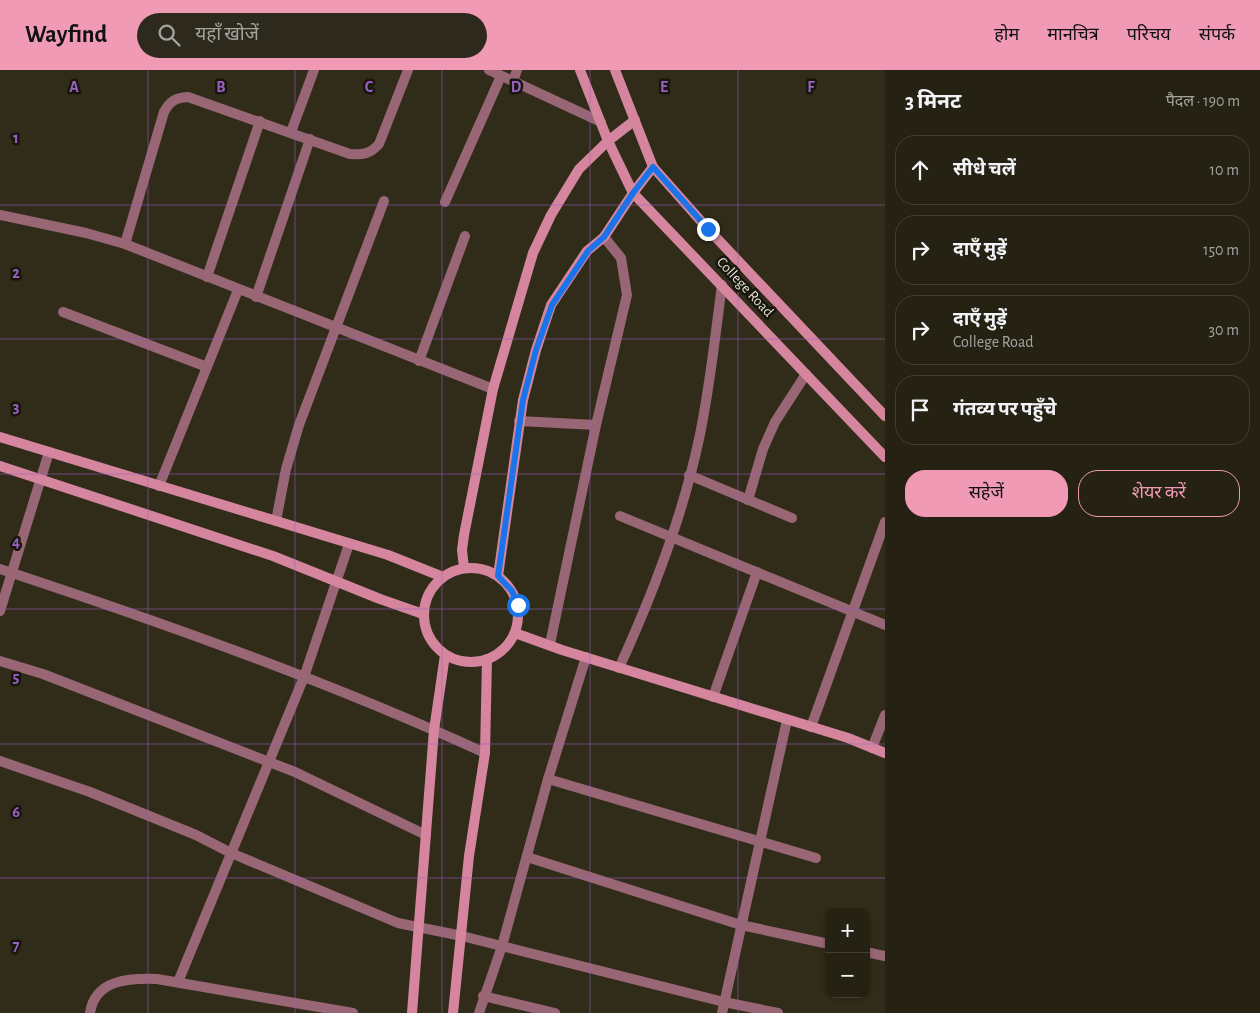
<!DOCTYPE html>
<html lang="hi">
<meta charset="utf-8">
<style>
:root{--surface:#252113;--page:#2d291c;--text:#f1f3f6;--muted:#a3a3a0;--line:#423e33;--accent:#f09ab6}
body{margin:0;font-family:"Alegreya Sans","Noto Sans Devanagari",sans-serif;background:var(--page);color:var(--text)}
.controls{position:absolute;right:15px;bottom:15px;display:grid;overflow:hidden;border-radius:10px;box-shadow:0 1px 4px #0004}
.controls button{width:45px;height:45px;display:grid;place-items:center;padding:0;border:0;border-bottom:1px solid var(--line);background:var(--surface);color:var(--text);font:25px sans-serif}
.stop{position:absolute;width:15px;height:15px;margin:-11px;border:4px solid #1a73e8;border-radius:50%;background:#fff}
.stop.end{background:#1a73e8;border-color:#fff;box-shadow:0 1px 5px #0008}
.list{margin:0;padding:0;list-style:none}
h2{display:flex;justify-content:space-between;align-items:center;height:65px;margin:0;padding:0 20px;font-size:21px}
h2 small{font-size:16px;font-weight:400;color:var(--muted)}
.list li{display:grid;grid-template-columns:32px 1fr auto;gap:15px;align-items:center;box-sizing:border-box;height:70px;margin:0 10px 10px;padding:0 10px;border:1px solid var(--line);border-radius:20px}
.list b{display:block;font-size:19px;white-space:nowrap}
.list p{margin:0;font-size:16px;white-space:nowrap;color:var(--muted)}
.list em{font-size:16px;font-style:normal;color:var(--muted)}
.actions{display:flex;gap:10px;padding:15px 20px}
.actions a{flex:1;padding:11px 0;border:1px solid var(--accent);border-radius:20px;text-align:center;font-size:18px;color:var(--accent)}
.actions .main{background:var(--accent);color:#111}
.icon{flex:none;width:28px;height:28px;fill:none;stroke:currentColor;stroke-width:2;stroke-linecap:round;stroke-linejoin:round}
.map{position:relative;flex:none;width:885px;height:943px;overflow:hidden}
header{display:flex;align-items:center;gap:30px;box-sizing:border-box;height:70px;padding:0 25px;background:var(--accent);color:#111}
header strong{font-size:24px}
nav{display:flex;gap:28px;margin-inline-start:auto;font-size:18px}
.search{width:350px;height:45px;background:var(--page);display:flex;align-items:center;gap:12px;box-sizing:border-box;padding:0 18px;border-radius:28px;color:var(--muted);font-size:19px}
main{display:flex}
aside{flex:1;background:var(--surface)}
.map>svg:first-child{display:block}
.lines{fill:none;stroke-linecap:round;stroke-linejoin:round}
.street{stroke:#986675;stroke-width:10}
.secondary{stroke:#d5869e;stroke-width:10}
.route{stroke:#1a73e8;stroke-width:6}
.grid{fill:none;stroke:#9a61c5;stroke-width:1;stroke-opacity:0.55}
.labels{text-anchor:middle;dominant-baseline:central;stroke-width:5;stroke-linejoin:round;paint-order:stroke}
.street-label{font-size:15px;fill:#e1ded2;stroke:#17150c}
.grid-label{font-size:16px;text-anchor:middle;font-weight:bold;fill:#9a61c5;stroke:#17150c;stroke-width:5;stroke-linejoin:round;paint-order:stroke}
</style>
<header>
<strong>Wayfind</strong>
<div class="search"><svg class="icon" aria-label="search" viewBox="0 0 24 24"><circle cx="10" cy="10" r="6"/><path d="M15 15l6 6"/></svg>यहाँ खोजें</div>
<nav><a>होम</a><a>मानचित्र</a><a>परिचय</a><a>संपर्क</a></nav>
</header>
<main>
<div class="map">
<svg width="885" height="943" viewBox="0 0 885 943">
<rect width="100%" height="100%" fill="#312c19"/>
<g class="lines">
<g class="street">
<path d="M 489,0 L 601,52"/>
<path d="M 513,11 L 517,0"/>
<path d="M 291,62 L 314,0"/>
<path d="M 445,132 L 501,6"/>
<path d="M 0,145 L 86,163 L 125,174 L 493,319"/>
<path d="M 125,174 L 164,42 C 170,31 175,28 188,27 L 350,84 C 363,85 370,84 379,74 L 408,0"/>
<path d="M 207,207 L 260,51"/>
<path d="M 256,227 L 310,69"/>
<path d="M 63,242 L 207,297"/>
<path d="M 419,291 L 465,166"/>
<path d="M 519,351 L 596,355"/>
<path d="M 689,405 L 792,448"/>
<path d="M 159,416 L 238,220"/>
<path d="M 748,430 L 763,379 L 775,352 L 806,304"/>
<path d="M 620,446 L 885,555"/>
<path d="M 276,451 L 286,399 L 299,355 L 384,131"/>
<path d="M 0,499 C 164,553 327,611 485,683"/>
<path d="M 0,541 L 49,382"/>
<path d="M 550,574 L 596,355 L 627,225 L 621,188 L 604,167"/>
<path d="M 0,591 L 43,604 L 295,702 L 426,765"/>
<path d="M 619,598 C 653,524 682,449 699,369 C 710,318 715,266 722,215"/>
<path d="M 713,627 L 757,502"/>
<path d="M 811,657 L 885,452"/>
<path d="M 872,678 L 885,645"/>
<path d="M 0,691 L 90,722 L 196,765 L 231,783 L 398,853 L 462,866 L 724,932 L 778,943"/>
<path d="M 548,709 L 816,788"/>
<path d="M 527,787 L 741,855 L 829,874"/>
<path d="M 866,882 L 885,886"/>
<path d="M 178,912 L 304,607 L 349,474"/>
<path d="M 483,926 L 555,943"/>
<path d="M 90,943 C 95,909 130,908 157,909 L 353,943"/>
<path d="M 479,943 L 502,876 L 548,709 L 586,587"/>
<path d="M 722,943 L 787,650"/>
</g>
<g class="secondary">
<path d="M 580,0 L 608,71 L 633,123 L 885,387"/>
<path d="M 615,0 L 653,97 L 708,159 L 885,346"/>
<path d="M 0,367 L 388,485 L 443,507"/>
<path d="M 0,396 L 273,486 L 380,529 L 423,544"/>
<circle cx="471" cy="545" r="47"/>
<path d="M 464,498 L 462,480 L 464,465 L 493,319 L 533,183 L 551,145 L 579,99 L 608,71 L 635,50"/>
<path d="M 498,506 L 523,330 L 536,280 L 551,235 L 587,181 L 604,167 L 633,123 L 653,97"/>
<path d="M 515,563 L 562,580 L 848,668 L 885,683"/>
<path d="M 412,943 L 434,660 L 445,585"/>
<path d="M 453,943 L 469,786 L 485,683 L 487,589"/>
</g>
</g>
<g class="lines">
<path class="route" d="M 518,535 L 512,521 L 498,506 L 523,330 L 536,280 L 552,235 L 588,181 L 604,167 L 633,123 L 653,97 L 708,159"/>
</g>
<path class="grid" d="M 148,0 L 148,943M 295,0 L 295,943M 442,0 L 442,943M 590,0 L 590,943M 738,0 L 738,943M 0,135 L 885,135M 0,269 L 885,269M 0,404 L 885,404M 0,539 L 885,539M 0,674 L 885,674M 0,808 L 885,808"/>
<g class="labels">
<g class="street-label">
<text transform="translate(745 217) rotate(47)">College Road</text>
</g>
</g>
<g class="grid-label">
<text x="74" y="22">A</text>
<text x="221" y="22">B</text>
<text x="369" y="22">C</text>
<text x="516" y="22">D</text>
<text x="664" y="22">E</text>
<text x="811" y="22">F</text>
<text x="16" y="73">1</text>
<text x="16" y="208">2</text>
<text x="16" y="342">3</text>
<text x="16" y="477">4</text>
<text x="16" y="612">5</text>
<text x="16" y="747">6</text>
<text x="16" y="881">7</text>
</g>
</svg>
<div class="controls">
<button>+</button>
<button>−</button>
</div>
<div class="stop" style="left:518px;top:535px"></div>
<div class="stop end" style="left:708px;top:159px"></div>
</div>
<aside>
<h2>3 मिनट<small>पैदल · 190 m</small></h2>
<ul class="list">
<li><svg class="icon" aria-label="ahead" viewBox="0 0 24 24"><path d="M12 20V5M6 11l6-6 6 6"/></svg><div><b>सीधे चलें</b></div><em>10 m</em></li>
<li><svg class="icon" aria-label="right" viewBox="0 0 24 24"><path d="M7 20v-9h11M14 6l5 5-5 5"/></svg><div><b>दाएँ मुड़ें</b></div><em>150 m</em></li>
<li><svg class="icon" aria-label="right" viewBox="0 0 24 24"><path d="M7 20v-9h11M14 6l5 5-5 5"/></svg><div><b>दाएँ मुड़ें</b><p>College Road</p></div><em>30 m</em></li>
<li><svg class="icon" aria-label="arrive" viewBox="0 0 24 24"><path d="M6 21V4h12l-3 4 3 4H6"/></svg><div><b>गंतव्य पर पहुँचे</b></div></li>
</ul>
<div class="actions"><a class="main">सहेजें</a><a>शेयर करें</a></div>
</aside>
</main>
